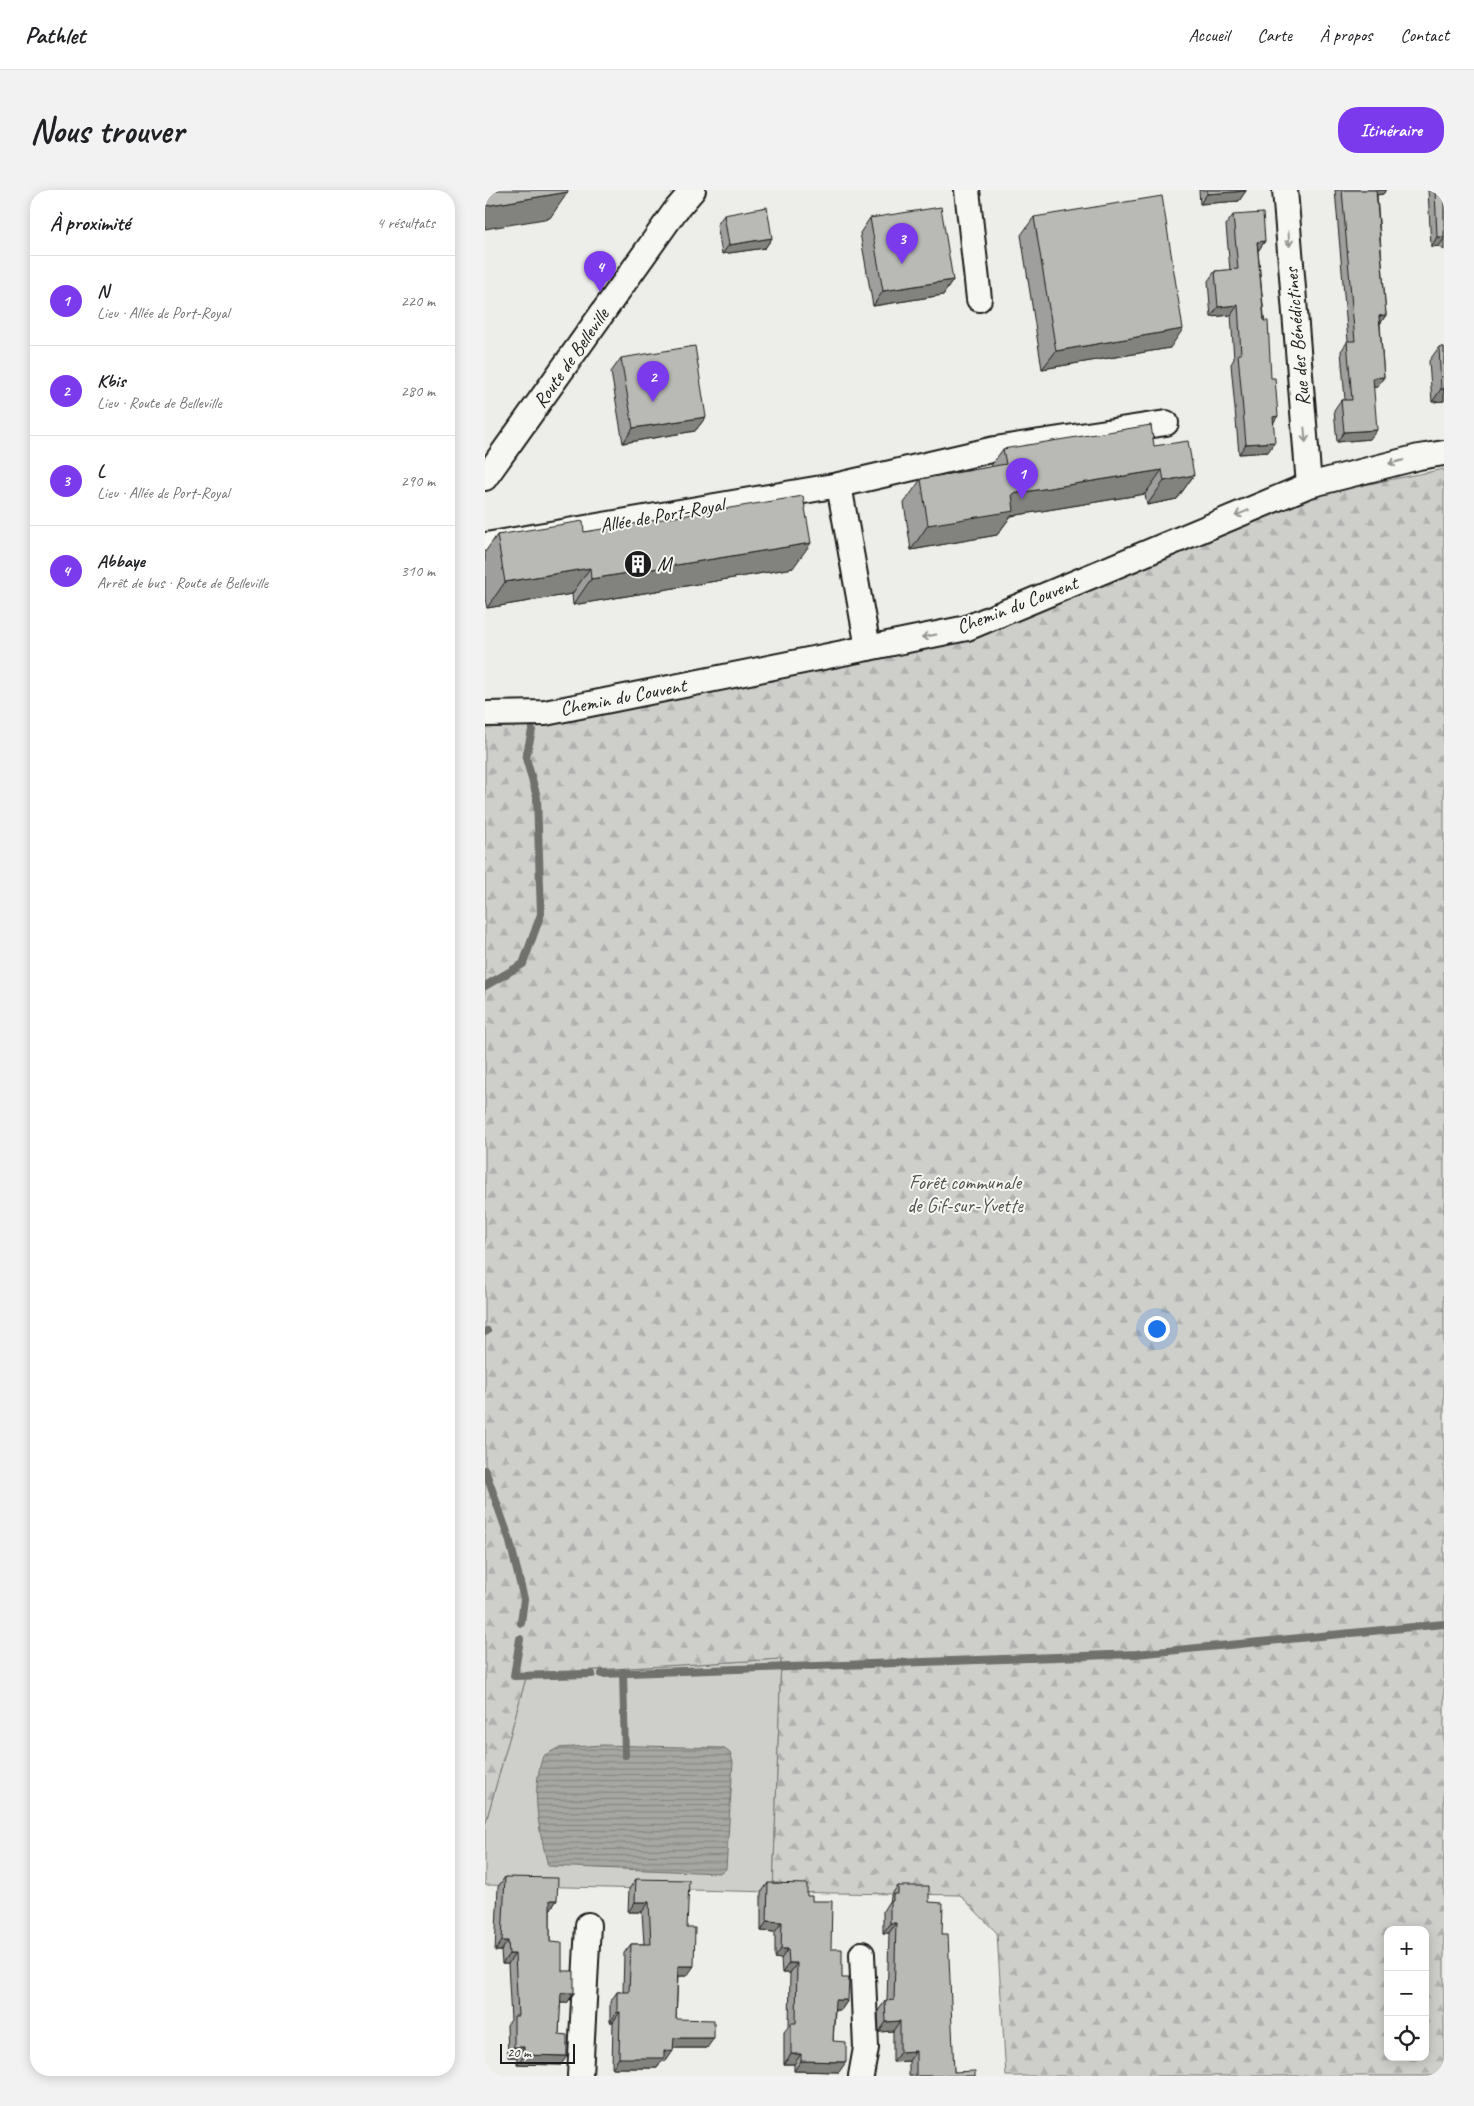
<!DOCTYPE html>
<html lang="fr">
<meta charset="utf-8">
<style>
:root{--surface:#fff;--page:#f2f2f2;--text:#202124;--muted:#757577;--line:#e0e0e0;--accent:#7c3aed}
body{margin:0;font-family:Caveat,sans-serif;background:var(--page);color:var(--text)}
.controls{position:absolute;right:15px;bottom:15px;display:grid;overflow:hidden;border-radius:10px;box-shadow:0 2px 12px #0003}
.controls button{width:45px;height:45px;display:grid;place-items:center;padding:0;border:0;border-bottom:1px solid var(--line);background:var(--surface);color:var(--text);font:25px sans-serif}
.scale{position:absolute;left:15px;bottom:12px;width:75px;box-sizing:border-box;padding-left:5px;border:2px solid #1c1c1c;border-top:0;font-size:14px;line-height:18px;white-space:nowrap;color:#1c1c1c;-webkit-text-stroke:4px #f6f6f2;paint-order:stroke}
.you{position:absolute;left:671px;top:1138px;width:18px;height:18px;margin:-12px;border:4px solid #fff;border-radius:50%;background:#1a73e8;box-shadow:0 0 0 8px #1a73e833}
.badge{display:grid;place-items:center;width:32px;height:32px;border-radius:50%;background:var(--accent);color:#fff;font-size:16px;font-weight:700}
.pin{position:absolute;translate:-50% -41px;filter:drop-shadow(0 1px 2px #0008)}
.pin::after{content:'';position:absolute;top:26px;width:18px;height:15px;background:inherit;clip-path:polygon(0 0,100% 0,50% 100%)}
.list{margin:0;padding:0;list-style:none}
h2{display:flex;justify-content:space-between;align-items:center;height:65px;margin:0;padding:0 20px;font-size:21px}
h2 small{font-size:16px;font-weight:400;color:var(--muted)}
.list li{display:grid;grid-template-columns:32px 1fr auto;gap:15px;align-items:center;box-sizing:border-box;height:90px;padding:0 20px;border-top:1px solid var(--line)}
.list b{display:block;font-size:19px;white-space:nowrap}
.list p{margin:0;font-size:16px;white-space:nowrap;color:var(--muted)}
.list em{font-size:16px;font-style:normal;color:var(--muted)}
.icon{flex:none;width:28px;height:28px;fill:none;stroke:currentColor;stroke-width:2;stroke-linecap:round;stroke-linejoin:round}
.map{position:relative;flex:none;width:959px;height:1886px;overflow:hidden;border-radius:20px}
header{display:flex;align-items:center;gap:30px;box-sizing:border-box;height:70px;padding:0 25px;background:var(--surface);border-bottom:1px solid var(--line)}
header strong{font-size:24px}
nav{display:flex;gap:28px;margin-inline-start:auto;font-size:18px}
.intro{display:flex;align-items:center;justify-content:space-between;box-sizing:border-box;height:120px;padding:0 30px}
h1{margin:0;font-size:35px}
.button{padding:12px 22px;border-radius:20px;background:var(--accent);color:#fff;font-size:18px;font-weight:700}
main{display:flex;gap:30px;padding:0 30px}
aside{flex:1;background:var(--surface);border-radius:20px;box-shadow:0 2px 12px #0003}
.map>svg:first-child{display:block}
.green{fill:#cececb;stroke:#757574}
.forest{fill:url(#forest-firs);stroke:#757574;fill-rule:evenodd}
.water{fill:url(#water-rules);stroke:#6f6f6d}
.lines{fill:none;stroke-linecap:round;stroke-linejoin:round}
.stream{stroke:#6f6f6d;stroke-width:8}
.minor-casing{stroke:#1c1c1c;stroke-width:28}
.minor{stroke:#f6f6f2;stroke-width:24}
.wall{fill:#9f9f9d;stroke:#1c1c1c}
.shaded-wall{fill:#82827f;stroke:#1c1c1c}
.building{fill:#b9b9b6;stroke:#1c1c1c}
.oneway{stroke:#949492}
.labels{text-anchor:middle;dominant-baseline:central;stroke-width:4;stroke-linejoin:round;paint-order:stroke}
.street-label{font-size:20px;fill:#1c1c1c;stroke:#f6f6f2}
.poi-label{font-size:20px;fill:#1c1c1c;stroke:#f6f6f2;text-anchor:start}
.park-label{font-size:20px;fill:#515151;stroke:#f6f6f2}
</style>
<header>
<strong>Pathlet</strong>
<nav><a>Accueil</a><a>Carte</a><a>À propos</a><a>Contact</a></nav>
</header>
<div class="intro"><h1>Nous trouver</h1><a class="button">Itinéraire</a></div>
<main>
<aside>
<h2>À proximité<small>4 résultats</small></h2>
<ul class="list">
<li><span class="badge">1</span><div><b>N</b><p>Lieu · Allée de Port-Royal</p></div><em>220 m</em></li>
<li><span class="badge">2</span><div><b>Kbis</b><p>Lieu · Route de Belleville</p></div><em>280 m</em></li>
<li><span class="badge">3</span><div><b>L</b><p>Lieu · Allée de Port-Royal</p></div><em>290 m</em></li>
<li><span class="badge">4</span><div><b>Abbaye</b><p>Arrêt de bus · Route de Belleville</p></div><em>310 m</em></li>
</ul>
</aside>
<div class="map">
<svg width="959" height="1886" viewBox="0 0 959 1886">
<defs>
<pattern id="forest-firs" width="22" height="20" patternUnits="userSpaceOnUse" patternTransform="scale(1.25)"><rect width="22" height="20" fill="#cececb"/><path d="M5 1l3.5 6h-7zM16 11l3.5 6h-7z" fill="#b0b0ae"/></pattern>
<pattern id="water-rules" width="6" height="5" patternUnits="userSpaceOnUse" patternTransform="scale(1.25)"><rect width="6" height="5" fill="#a6a6a3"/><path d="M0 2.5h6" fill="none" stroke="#868684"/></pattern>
</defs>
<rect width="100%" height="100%" fill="#edede9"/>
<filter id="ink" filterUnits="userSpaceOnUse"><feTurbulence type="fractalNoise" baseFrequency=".02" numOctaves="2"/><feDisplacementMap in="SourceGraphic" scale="10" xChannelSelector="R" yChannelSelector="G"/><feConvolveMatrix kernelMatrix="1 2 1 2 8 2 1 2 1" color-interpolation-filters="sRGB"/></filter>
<g filter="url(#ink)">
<path class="green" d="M 296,1469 L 288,1702 L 0,1695 L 0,1635 L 42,1484 Z"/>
<path class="forest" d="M 959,279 L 959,1886 L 521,1886 L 512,1743 L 475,1705 L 288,1702 L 296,1469 L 42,1484 L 0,1635 L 0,538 L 65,535 L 502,441 L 828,305 ZM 903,1740 L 940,1740 L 940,1867 L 903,1867 Z"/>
<path class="water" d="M 117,1555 L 238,1558 L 245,1563 L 248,1572 L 241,1679 L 234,1683 L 63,1676 C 54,1638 45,1604 58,1566 L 73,1558 Z"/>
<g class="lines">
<g class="stream">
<path d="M 0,796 L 38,774 L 56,724 L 52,607 L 41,568 L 47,540"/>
<path d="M 0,1142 L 2,1141"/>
<path d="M 0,1280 L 24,1348 L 39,1409 L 36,1433"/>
<path d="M 35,1449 L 29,1486 L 107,1484"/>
<path d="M 138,1482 L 140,1565"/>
<path d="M 117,1484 L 651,1464 L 959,1434"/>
</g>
<defs>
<g id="minor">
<path d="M 482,0 L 494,109"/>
<path d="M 800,0 L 824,295"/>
<path d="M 0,288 L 190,21 L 208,0"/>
<path d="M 354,295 L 383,458"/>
<path d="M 1,355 L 354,295 L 510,259 L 681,233"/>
<path d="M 0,524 L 60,523 L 482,438 L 824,295 L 934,267 L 959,263"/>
<path d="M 95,1886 L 103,1735"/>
<path d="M 376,1886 L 381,1858 L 377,1764"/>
</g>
</defs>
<use href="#minor" class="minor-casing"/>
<use href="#minor" class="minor"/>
</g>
<g class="wall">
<path d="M 714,0 L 761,0 L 754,11 L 715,14 Z"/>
<path d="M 850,0 L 902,0 L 898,4 L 892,5 L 901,125 L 895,134 L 899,187 L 892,197 L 888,197 L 885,249 L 852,252 L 849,220 L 856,210 L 860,210 L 856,161 L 863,151 Z"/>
<path d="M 943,0 L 959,0 L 959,60 L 954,56 L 946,57 Z"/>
<path d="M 239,25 L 287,48 L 280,58 L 237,64 L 232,35 Z"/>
<path d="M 748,25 L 780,51 L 773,61 L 789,232 L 783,262 L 754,264 L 746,174 L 749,169 L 746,125 L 726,127 L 723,91 L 730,81 L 745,80 L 741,35 Z"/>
<path d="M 549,27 L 685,158 L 557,179 L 536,45 Z"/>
<path d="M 385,28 L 468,90 L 458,105 L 388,116 L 375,43 Z"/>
<path d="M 954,157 L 959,157 L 959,211 L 947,212 L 944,171 Z"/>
<path d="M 136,168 L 221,227 L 210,241 L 138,253 L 126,182 Z"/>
<path d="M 669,256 L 709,285 L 692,309 L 662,315 L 660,304 L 526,326 L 512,345 L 426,360 L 419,313 L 436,289 L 505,277 L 518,259 Z"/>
<path d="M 99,342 L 308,378 L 88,415 L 87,404 L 2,418 L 0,408 L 0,362 L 12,345 Z"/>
<path d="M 20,1687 L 72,1710 L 65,1720 L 65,1752 L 77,1781 L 89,1803 L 82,1813 L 75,1813 L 74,1844 L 76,1875 L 32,1874 L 32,1867 L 23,1867 L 22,1835 L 26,1830 L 23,1774 L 17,1774 L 16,1761 L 10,1761 L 13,1697 Z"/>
<path d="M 151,1689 L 202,1738 L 202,1786 L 193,1786 L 191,1829 L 222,1858 L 189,1858 L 181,1871 L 177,1871 L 172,1878 L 127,1878 L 128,1832 L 125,1832 L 125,1812 L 132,1802 L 138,1802 L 139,1763 L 146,1754 L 159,1754 L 157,1722 L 143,1722 L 144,1699 Z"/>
<path d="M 283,1693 L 322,1706 L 327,1711 L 357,1788 L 363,1810 L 356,1820 L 350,1820 L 348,1851 L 354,1882 L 309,1881 L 309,1874 L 299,1874 L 299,1842 L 304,1836 L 305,1783 L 297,1783 L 296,1769 L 290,1768 L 290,1742 L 276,1741 L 276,1703 Z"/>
<path d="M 413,1696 L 444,1712 L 457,1744 L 469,1882 L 490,1886 L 424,1886 L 424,1871 L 408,1872 L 408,1841 L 394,1842 L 393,1821 L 400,1811 L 402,1811 L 404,1743 L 398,1743 L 398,1721 L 406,1708 L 406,1705 Z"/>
</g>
<g class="shaded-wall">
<path d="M 888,0 L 902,0 L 898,4 L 884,6 Z"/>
<path d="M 761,1 L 754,11 L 715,14 L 722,4 Z"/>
<path d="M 83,2 L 65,28 L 0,39 L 0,16 Z"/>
<path d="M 952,47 L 959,47 L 959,49 L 954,56 L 946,57 Z"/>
<path d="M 287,48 L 280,58 L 237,64 L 244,55 Z"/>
<path d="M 780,51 L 773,61 L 772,52 Z"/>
<path d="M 468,90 L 458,105 L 388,116 L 398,101 Z"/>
<path d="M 753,115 L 746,125 L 726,127 L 733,117 Z"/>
<path d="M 901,125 L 894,135 L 894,126 Z"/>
<path d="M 698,139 L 685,158 L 557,179 L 571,161 Z"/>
<path d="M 899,187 L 892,197 L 881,198 L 888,188 Z"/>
<path d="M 956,199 L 959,199 L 959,211 L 947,212 Z"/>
<path d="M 793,226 L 786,236 L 788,227 Z"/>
<path d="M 221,227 L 210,241 L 138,253 L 148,238 Z"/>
<path d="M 892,240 L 885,249 L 852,252 L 859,242 Z"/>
<path d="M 790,252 L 783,262 L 754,264 L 761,254 Z"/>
<path d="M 677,280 L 660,304 L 526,326 L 512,345 L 426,360 L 443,335 L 527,304 Z"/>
<path d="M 709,285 L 692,309 L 662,315 L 679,291 Z"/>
<path d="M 326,353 L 308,378 L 88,415 L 106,389 Z"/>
<path d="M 105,378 L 87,404 L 2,418 L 20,392 Z"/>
<path d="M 65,1710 L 72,1710 L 65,1720 L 58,1720 Z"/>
<path d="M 150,1712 L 164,1712 L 157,1722 L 143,1722 Z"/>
<path d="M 282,1731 L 297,1732 L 290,1742 L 276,1741 Z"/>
<path d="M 405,1733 L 411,1733 L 404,1743 L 398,1743 Z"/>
<path d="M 17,1751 L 23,1751 L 16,1761 L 10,1761 Z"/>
<path d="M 296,1759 L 303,1759 L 296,1769 L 290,1768 Z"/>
<path d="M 24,1764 L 30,1764 L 23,1774 L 17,1774 Z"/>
<path d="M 304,1773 L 312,1773 L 305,1783 L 297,1783 Z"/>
<path d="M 193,1776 L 209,1776 L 202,1786 L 186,1786 Z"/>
<path d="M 76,1803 L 89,1803 L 82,1813 L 69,1813 Z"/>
<path d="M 350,1810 L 363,1810 L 356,1820 L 343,1820 Z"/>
<path d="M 132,1822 L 135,1822 L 128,1832 L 125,1832 Z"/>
<path d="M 415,1831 L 408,1841 L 394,1842 L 401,1832 Z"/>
<path d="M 189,1848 L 229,1848 L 222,1858 L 182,1858 Z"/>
<path d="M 29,1857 L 39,1857 L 32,1867 L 23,1867 Z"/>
<path d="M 179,1861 L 188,1861 L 181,1871 L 177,1871 L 172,1878 L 127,1878 L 134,1868 Z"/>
<path d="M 431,1861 L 424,1871 L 408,1872 L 415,1862 Z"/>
<path d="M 306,1864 L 316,1864 L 309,1874 L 299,1874 Z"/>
<path d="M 39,1865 L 82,1866 L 76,1875 L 32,1874 Z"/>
<path d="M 316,1871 L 361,1872 L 354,1882 L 309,1881 Z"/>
</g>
<g class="building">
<path d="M 0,0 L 83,0 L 83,2 L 0,16 Z"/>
<path d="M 722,0 L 761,0 L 761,1 L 722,4 Z"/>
<path d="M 857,0 L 891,0 L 901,125 L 894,126 L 899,187 L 888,188 L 892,240 L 859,242 L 856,210 L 867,210 L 862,151 L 870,151 Z"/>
<path d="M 950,0 L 959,0 L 959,47 L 952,47 Z"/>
<path d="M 677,6 L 698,139 L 571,161 L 549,27 Z"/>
<path d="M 282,17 L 287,48 L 244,55 L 239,25 Z"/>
<path d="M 456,17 L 468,90 L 398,101 L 385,28 Z"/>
<path d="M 778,23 L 780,51 L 772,52 L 779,131 L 783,131 L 786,188 L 790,188 L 793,226 L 788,227 L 790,252 L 761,254 L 753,164 L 756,164 L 753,115 L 733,117 L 730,81 L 753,79 L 748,25 Z"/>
<path d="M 210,156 L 221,227 L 148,238 L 136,168 Z"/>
<path d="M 954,157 L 959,157 L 959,199 L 956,199 Z"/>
<path d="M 666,235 L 669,256 L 703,251 L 709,285 L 679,291 L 677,280 L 527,304 L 529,321 L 443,335 L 436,289 L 521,274 L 518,259 Z"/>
<path d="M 318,306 L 326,353 L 106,389 L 105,378 L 20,392 L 12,345 L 98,331 L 99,342 Z"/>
<path d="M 20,1687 L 73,1688 L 72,1710 L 65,1710 L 65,1752 L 77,1753 L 77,1781 L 89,1781 L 89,1803 L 76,1803 L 74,1844 L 82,1845 L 82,1866 L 39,1865 L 39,1857 L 29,1857 L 29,1826 L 33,1826 L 30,1764 L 24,1764 L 23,1751 L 17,1751 Z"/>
<path d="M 151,1689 L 204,1690 L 202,1738 L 210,1738 L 209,1776 L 193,1776 L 191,1829 L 229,1830 L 229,1848 L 189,1848 L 188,1861 L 179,1861 L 179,1868 L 134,1868 L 135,1822 L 132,1822 L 132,1802 L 144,1802 L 146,1754 L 166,1754 L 164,1712 L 150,1712 Z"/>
<path d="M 283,1693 L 322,1694 L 322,1706 L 327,1706 L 327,1711 L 347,1711 L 346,1759 L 357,1759 L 357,1788 L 364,1788 L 363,1810 L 350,1810 L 348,1851 L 361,1852 L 361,1872 L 316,1871 L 316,1864 L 306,1864 L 306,1833 L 311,1833 L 312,1773 L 304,1773 L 303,1759 L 296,1759 L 297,1732 L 282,1731 Z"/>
<path d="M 413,1696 L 444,1696 L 444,1712 L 458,1713 L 457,1744 L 463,1744 L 469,1882 L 490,1881 L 490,1886 L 431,1886 L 431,1861 L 415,1862 L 415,1831 L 401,1832 L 400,1811 L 409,1810 L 411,1733 L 405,1733 L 405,1711 L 408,1711 L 408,1704 L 413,1704 Z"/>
</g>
<defs><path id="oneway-shaft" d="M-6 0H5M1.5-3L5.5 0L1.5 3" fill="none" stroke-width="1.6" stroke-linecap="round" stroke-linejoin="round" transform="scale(1.25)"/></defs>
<g class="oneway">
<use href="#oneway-shaft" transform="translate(804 49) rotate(85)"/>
<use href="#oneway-shaft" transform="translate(820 245) rotate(85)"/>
<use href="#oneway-shaft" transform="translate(911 272) rotate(166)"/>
<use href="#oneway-shaft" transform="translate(757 323) rotate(157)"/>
<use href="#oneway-shaft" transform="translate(444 446) rotate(169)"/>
</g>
</g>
<defs>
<symbol id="building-disc" viewBox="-11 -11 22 22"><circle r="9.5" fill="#1c1c1c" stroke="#f6f6f2"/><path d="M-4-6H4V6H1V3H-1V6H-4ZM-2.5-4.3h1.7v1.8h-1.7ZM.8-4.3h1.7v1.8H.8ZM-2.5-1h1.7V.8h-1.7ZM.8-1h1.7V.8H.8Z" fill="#fff"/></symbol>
</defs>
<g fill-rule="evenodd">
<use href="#building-disc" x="137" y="358" width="32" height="32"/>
</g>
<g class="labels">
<g class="street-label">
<text transform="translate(812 147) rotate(-95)">Rue des Bénédictines</text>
<text transform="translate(86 168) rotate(-55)">Route de Belleville</text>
<text transform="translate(177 325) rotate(-10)">Allée de Port-Royal</text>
<text transform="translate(532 415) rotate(-21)">Chemin du Couvent</text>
<text transform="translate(138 507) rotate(-11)">Chemin du Couvent</text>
</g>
<g class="poi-label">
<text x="172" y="374">M</text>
</g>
<g class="park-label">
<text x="480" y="992">Forêt communale<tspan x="480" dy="23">de Gif-sur-Yvette</tspan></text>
</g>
</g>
</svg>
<div class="controls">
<button>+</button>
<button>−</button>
<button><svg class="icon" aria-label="locate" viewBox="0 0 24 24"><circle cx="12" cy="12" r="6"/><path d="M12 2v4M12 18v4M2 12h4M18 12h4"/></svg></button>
</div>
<div class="scale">20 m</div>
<div class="you"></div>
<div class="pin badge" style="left:537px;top:309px">1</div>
<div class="pin badge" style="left:168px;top:212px">2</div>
<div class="pin badge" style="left:417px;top:74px">3</div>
<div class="pin badge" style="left:115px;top:102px">4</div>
</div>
</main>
